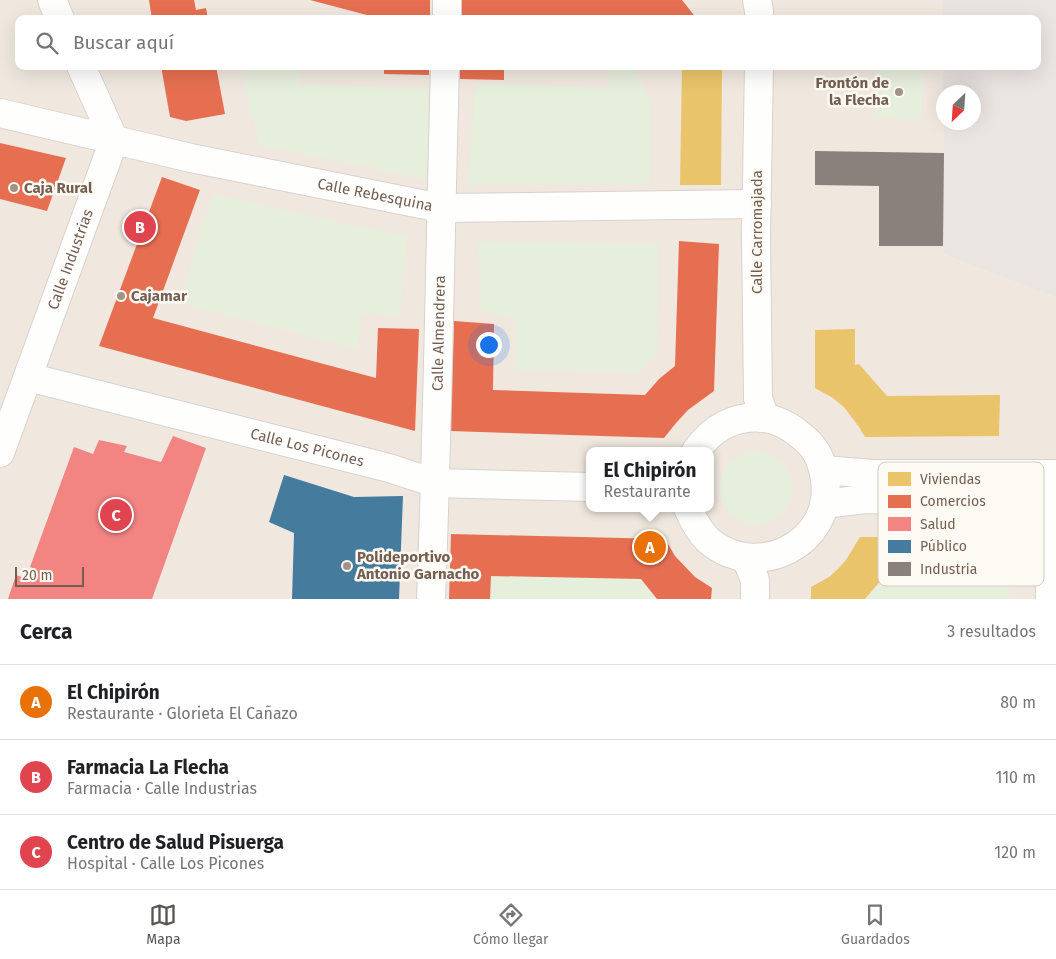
<!DOCTYPE html>
<html lang="es">
<meta charset="utf-8">
<style>
:root{--surface:#fff;--page:#f6f6f6;--text:#202124;--muted:#757577;--line:#e0e0e0;--accent:#5a5451}
body{margin:0;font-family:"Fira Sans",sans-serif;background:var(--page);color:var(--text)}
.compass{position:absolute;left:936px;top:85px;width:45px;height:45px;border-radius:50%;background:var(--surface);box-shadow:0 5px 20px #0002;rotate:205deg}
.scale{position:absolute;left:15px;bottom:12px;width:69px;box-sizing:border-box;padding-left:5px;border:2px solid #745e52;border-top:0;font-size:14px;line-height:18px;white-space:nowrap;color:#745e52;-webkit-text-stroke:4px #fdfaf3;paint-order:stroke}
.you{position:absolute;left:488px;top:344px;width:18px;height:18px;margin:-12px;border:4px solid #fff;border-radius:50%;background:#1a73e8;box-shadow:0 0 0 8px #1a73e833}
.badge{display:grid;place-items:center;width:32px;height:32px;border-radius:50%;background:var(--accent);color:#fff;font-size:16px;font-weight:700}
.pin{position:absolute;translate:-50% -50%;border:2px solid #fff;box-shadow:0 1px 5px #0006}
.popup{position:absolute;left:586px;top:447px;width:128px;height:65px;box-sizing:border-box;display:grid;place-content:center;border-radius:10px;background:var(--surface);filter:drop-shadow(0 1px 4px #0005);font-size:16px;white-space:nowrap;color:var(--muted)}
.popup b{font-size:19px;color:var(--text)}
.popup::after{content:'';position:absolute;left:50%;top:100%;margin-left:-10px;border:10px solid transparent;border-top-color:var(--surface)}
.list{margin:0;padding:0;list-style:none}
h2{display:flex;justify-content:space-between;align-items:center;height:65px;margin:0;padding:0 20px;font-size:21px}
h2 small{font-size:16px;font-weight:400;color:var(--muted)}
.list li{display:grid;grid-template-columns:32px 1fr auto;gap:15px;align-items:center;box-sizing:border-box;height:75px;padding:0 20px;border-top:1px solid var(--line)}
.list b{display:block;font-size:19px;white-space:nowrap}
.list p{margin:0;font-size:16px;white-space:nowrap;color:var(--muted)}
.list em{font-size:16px;font-style:normal;color:var(--muted)}
.icon{flex:none;width:28px;height:28px;fill:none;stroke:currentColor;stroke-width:2;stroke-linecap:round;stroke-linejoin:round}
.map{position:relative;flex:none;width:1056px;height:599px;overflow:hidden}
.search{position:absolute;background:var(--surface);box-shadow:0 5px 20px #0002;left:15px;right:15px;top:15px;height:55px;display:flex;align-items:center;gap:12px;box-sizing:border-box;padding:0 18px;border-radius:10px;color:var(--muted);font-size:19px}
.sheet{height:290px;background:var(--surface)}
nav{display:flex;justify-content:space-around;align-items:center;box-sizing:border-box;height:70px;border-top:1px solid var(--line);background:var(--surface);font-size:14px;color:var(--muted)}
nav a{display:grid;justify-items:center;gap:2px}
nav .on{color:var(--accent)}
.map>svg:first-child{display:block}
.residential{fill:#f0e8df;fill-rule:evenodd}
.industrial{fill:#eae5e1}
.green{fill:#e6eedc}
.homes{fill:#e9c46a}
.shops{fill:#e76f51}
.health{fill:#f28482}
.public{fill:#457b9d}
.industry{fill:#8a817c}
.lines{fill:none;stroke-linecap:round;stroke-linejoin:round}
.street-casing{stroke:#d7d2ce;stroke-width:30}
.street{stroke:#fefefd;stroke-width:28}
.poi-dot{fill:#a29389;stroke:#fdfaf3;stroke-width:2}
.labels{text-anchor:middle;dominant-baseline:central;stroke-width:5;stroke-linejoin:round;paint-order:stroke}
.poi-label{font-size:15px;font-weight:bold;fill:#745e52;stroke:#fdfaf3;text-anchor:start}
.street-label{font-size:15px;fill:#745e52;stroke:#fdfaf3}
.key{fill:#fdfaf3;stroke:#d4cbc3;stroke-width:1}
.key-label{font-size:14px;fill:#745e52}
</style>
<div class="map">
<svg width="1056" height="599" viewBox="0 0 1056 599">
<rect width="100%" height="100%" fill="#f8f5f0"/>
<path class="residential" d="M 0,0 L 1056,0 L 1056,599 L 0,599 ZM 19,19 L 1037,19 L 1037,66 L 19,66 ZM 944,92 L 974,92 L 974,122 L 944,122 ZM 590,451 L 710,451 L 710,508 L 590,508 Z"/>
<path class="industrial" d="M 943,0 L 1056,0 L 1056,297 L 944,254 L 944,123 L 974,122 L 974,92 L 944,92 L 943,103 L 943,66 L 1037,66 L 1037,19 L 943,19 Z"/>
<g class="green">
<path d="M 241,66 L 300,66 L 299,84 L 431,89 L 426,179 L 259,145 Z"/>
<path d="M 608,66 L 623,66 L 635,70 L 650,101 L 650,184 L 468,185 L 476,83 L 607,88 Z"/>
<path d="M 877,66 L 923,66 L 921,120 L 876,118 Z"/>
<path d="M 213,194 L 407,237 L 400,315 L 360,313 L 358,349 L 179,303 Z"/>
<path d="M 478,241 L 659,244 L 657,352 L 639,372 L 516,370 L 515,318 L 481,310 Z"/>
<circle cx="756" cy="488" r="36"/>
<path d="M 491,576 L 641,579 L 657,599 L 490,599 Z"/>
<path d="M 883,578 L 996,578 L 1009,585 L 1009,599 L 865,599 Z"/>
</g>
<g class="homes">
<path d="M 682,66 L 722,66 L 721,185 L 680,185 Z"/>
<path d="M 855,329 L 855,365 L 859,364 L 887,396 L 1000,395 L 999,436 L 865,437 L 859,427 L 844,407 L 833,398 L 815,388 L 815,330 Z"/>
<path d="M 860,537 L 995,537 L 996,578 L 883,578 L 865,599 L 811,599 L 811,587 L 829,577 L 839,568 L 846,560 Z"/>
</g>
<g class="shops">
<path d="M 149,0 L 194,0 L 196,10 L 206,8 L 208,19 L 152,19 Z"/>
<path d="M 310,0 L 430,0 L 430,19 L 382,19 Z"/>
<path d="M 457,0 L 682,0 L 697,19 L 461,19 L 461,11 L 457,11 Z"/>
<path d="M 161,66 L 216,66 L 225,114 L 186,121 L 170,117 Z"/>
<path d="M 384,66 L 429,66 L 429,75 L 384,74 Z"/>
<path d="M 460,66 L 504,66 L 504,80 L 460,79 Z"/>
<path d="M 0,143 L 66,158 L 47,211 L 0,199 Z"/>
<path d="M 162,177 L 200,190 L 153,318 L 376,378 L 378,328 L 419,329 L 415,431 L 99,346 Z"/>
<path d="M 679,241 L 719,244 L 714,391 L 688,410 L 676,423 L 664,438 L 450,431 L 454,321 L 494,324 L 493,390 L 645,395 L 659,379 L 675,366 Z"/>
<path d="M 451,534 L 665,539 L 675,556 L 695,577 L 712,588 L 711,599 L 657,599 L 641,579 L 491,576 L 490,599 L 449,599 Z"/>
</g>
<path class="health" d="M 173,436 L 206,448 L 152,599 L 8,599 L 16,575 L 31,580 L 35,569 L 30,567 L 74,447 L 93,454 L 99,440 L 127,446 L 124,452 L 161,462 Z"/>
<path class="public" d="M 284,475 L 354,497 L 403,496 L 399,599 L 292,599 L 294,533 L 269,522 Z"/>
<path class="industry" d="M 815,151 L 944,153 L 943,246 L 879,246 L 879,186 L 815,185 Z"/>
<g class="lines">
<defs>
<g id="street">
<path d="M 52,0 L 60,19"/>
<path d="M 757,0 L 759,11 L 759,19"/>
<path d="M 447,19 L 447,0"/>
<path d="M 759,66 L 756,236 L 758,398 L 765,418"/>
<path id="s1" d="M 0,113 L 191,158 L 441,208 L 757,204"/>
<path id="s2" d="M 28,377 L 389,468 L 435,483 L 590,487"/>
<path id="s3" d="M 0,453 L 114,140 L 81,66"/>
<path d="M 824,470 L 873,474 L 1056,474"/>
<path d="M 1049,502 L 1050,599"/>
<path d="M 824,504 L 865,499 L 1056,502"/>
<path d="M 688,508 C 693,520 699,531 708,540 C 756,582 834,544 825,480 C 823,465 818,450 806,440 C 794,429 780,419 763,418 C 735,415 712,428 696,451"/>
<path d="M 746,558 L 755,580 L 755,599"/>
<path id="s4" d="M 431,599 C 438,421 440,244 445,66"/>
</g>
</defs>
<use href="#street" class="street-casing"/>
<use href="#street" class="street"/>
</g>
<g class="poi-dot">
<circle cx="899" cy="92" r="5"/>
<circle cx="14" cy="188" r="5"/>
<circle cx="121" cy="296" r="5"/>
<circle cx="347" cy="566" r="5"/>
</g>
<g class="labels">
<g class="poi-label">
<text x="889" y="83" text-anchor="end">Frontón de<tspan x="889" dy="17">la Flecha</tspan></text>
<text x="24" y="188">Caja Rural</text>
<text x="131" y="296">Cajamar</text>
<text x="357" y="557">Polideportivo<tspan x="357" dy="17">Antonio Garnacho</tspan></text>
</g>
<g class="street-label">
<text stroke="none"><textPath href="#s1" startOffset="384">Calle Rebesquina</textPath></text>
<text transform="translate(757 232) rotate(-90)">Calle Carromajada</text>
<text stroke="none"><textPath href="#s3" startOffset="206">Calle Industrias</textPath></text>
<text stroke="none"><textPath href="#s4" startOffset="266">Calle Almendrera</textPath></text>
<text stroke="none"><textPath href="#s2" startOffset="288">Calle Los Picones</textPath></text>
</g>
</g>
<rect x="878" y="462" width="166" height="124" rx="8" class="key"/>
<rect x="888" y="472" width="23" height="14" fill="#e9c46a"/>
<rect x="888" y="495" width="23" height="13" fill="#e76f51"/>
<rect x="888" y="517" width="23" height="14" fill="#f28482"/>
<rect x="888" y="540" width="23" height="13" fill="#457b9d"/>
<rect x="888" y="562" width="23" height="14" fill="#8a817c"/>
<g class="key-label">
<text x="920" y="484">Viviendas</text>
<text x="920" y="506">Comercios</text>
<text x="920" y="529">Salud</text>
<text x="920" y="551">Público</text>
<text x="920" y="574">Industria</text>
</g>
</svg>
<svg class="compass" viewBox="-18 -18 36 36"><path d="M0-13l5 13h-10z" fill="#e53935"/><path d="M0 13l5-13h-10z" fill="#757577"/></svg>
<div class="scale">20 m</div>
<div class="you"></div>
<div class="pin badge" style="left:650px;top:547px;background:#e8710a">A</div>
<div class="popup"><b>El Chipirón</b>Restaurante</div>
<div class="pin badge" style="left:140px;top:227px;background:#e0444e">B</div>
<div class="pin badge" style="left:116px;top:515px;background:#e0444e">C</div>
<div class="search"><svg class="icon" aria-label="search" viewBox="0 0 24 24"><circle cx="10" cy="10" r="6"/><path d="M15 15l6 6"/></svg>Buscar aquí</div>
</div>
<section class="sheet">
<h2>Cerca<small>3 resultados</small></h2>
<ul class="list">
<li><span class="badge" style="background:#e8710a">A</span><div><b>El Chipirón</b><p>Restaurante · Glorieta El Cañazo</p></div><em>80 m</em></li>
<li><span class="badge" style="background:#e0444e">B</span><div><b>Farmacia La Flecha</b><p>Farmacia · Calle Industrias</p></div><em>110 m</em></li>
<li><span class="badge" style="background:#e0444e">C</span><div><b>Centro de Salud Pisuerga</b><p>Hospital · Calle Los Picones</p></div><em>120 m</em></li>
</ul>
</section>
<nav>
<a class="on"><svg class="icon" aria-label="map" viewBox="0 0 24 24"><path d="M3 6l6-2 6 2 6-2v14l-6 2-6-2-6 2zM9 4v14M15 6v14"/></svg>Mapa</a>
<a><svg class="icon" aria-label="directions" viewBox="0 0 24 24"><path d="M12 3l9 9-9 9-9-9zM9 14v-3h6M13 9l2 2-2 2"/></svg>Cómo llegar</a>
<a><svg class="icon" aria-label="saved" viewBox="0 0 24 24"><path d="M7 4h10v16l-5-4-5 4z"/></svg>Guardados</a>
</nav>
